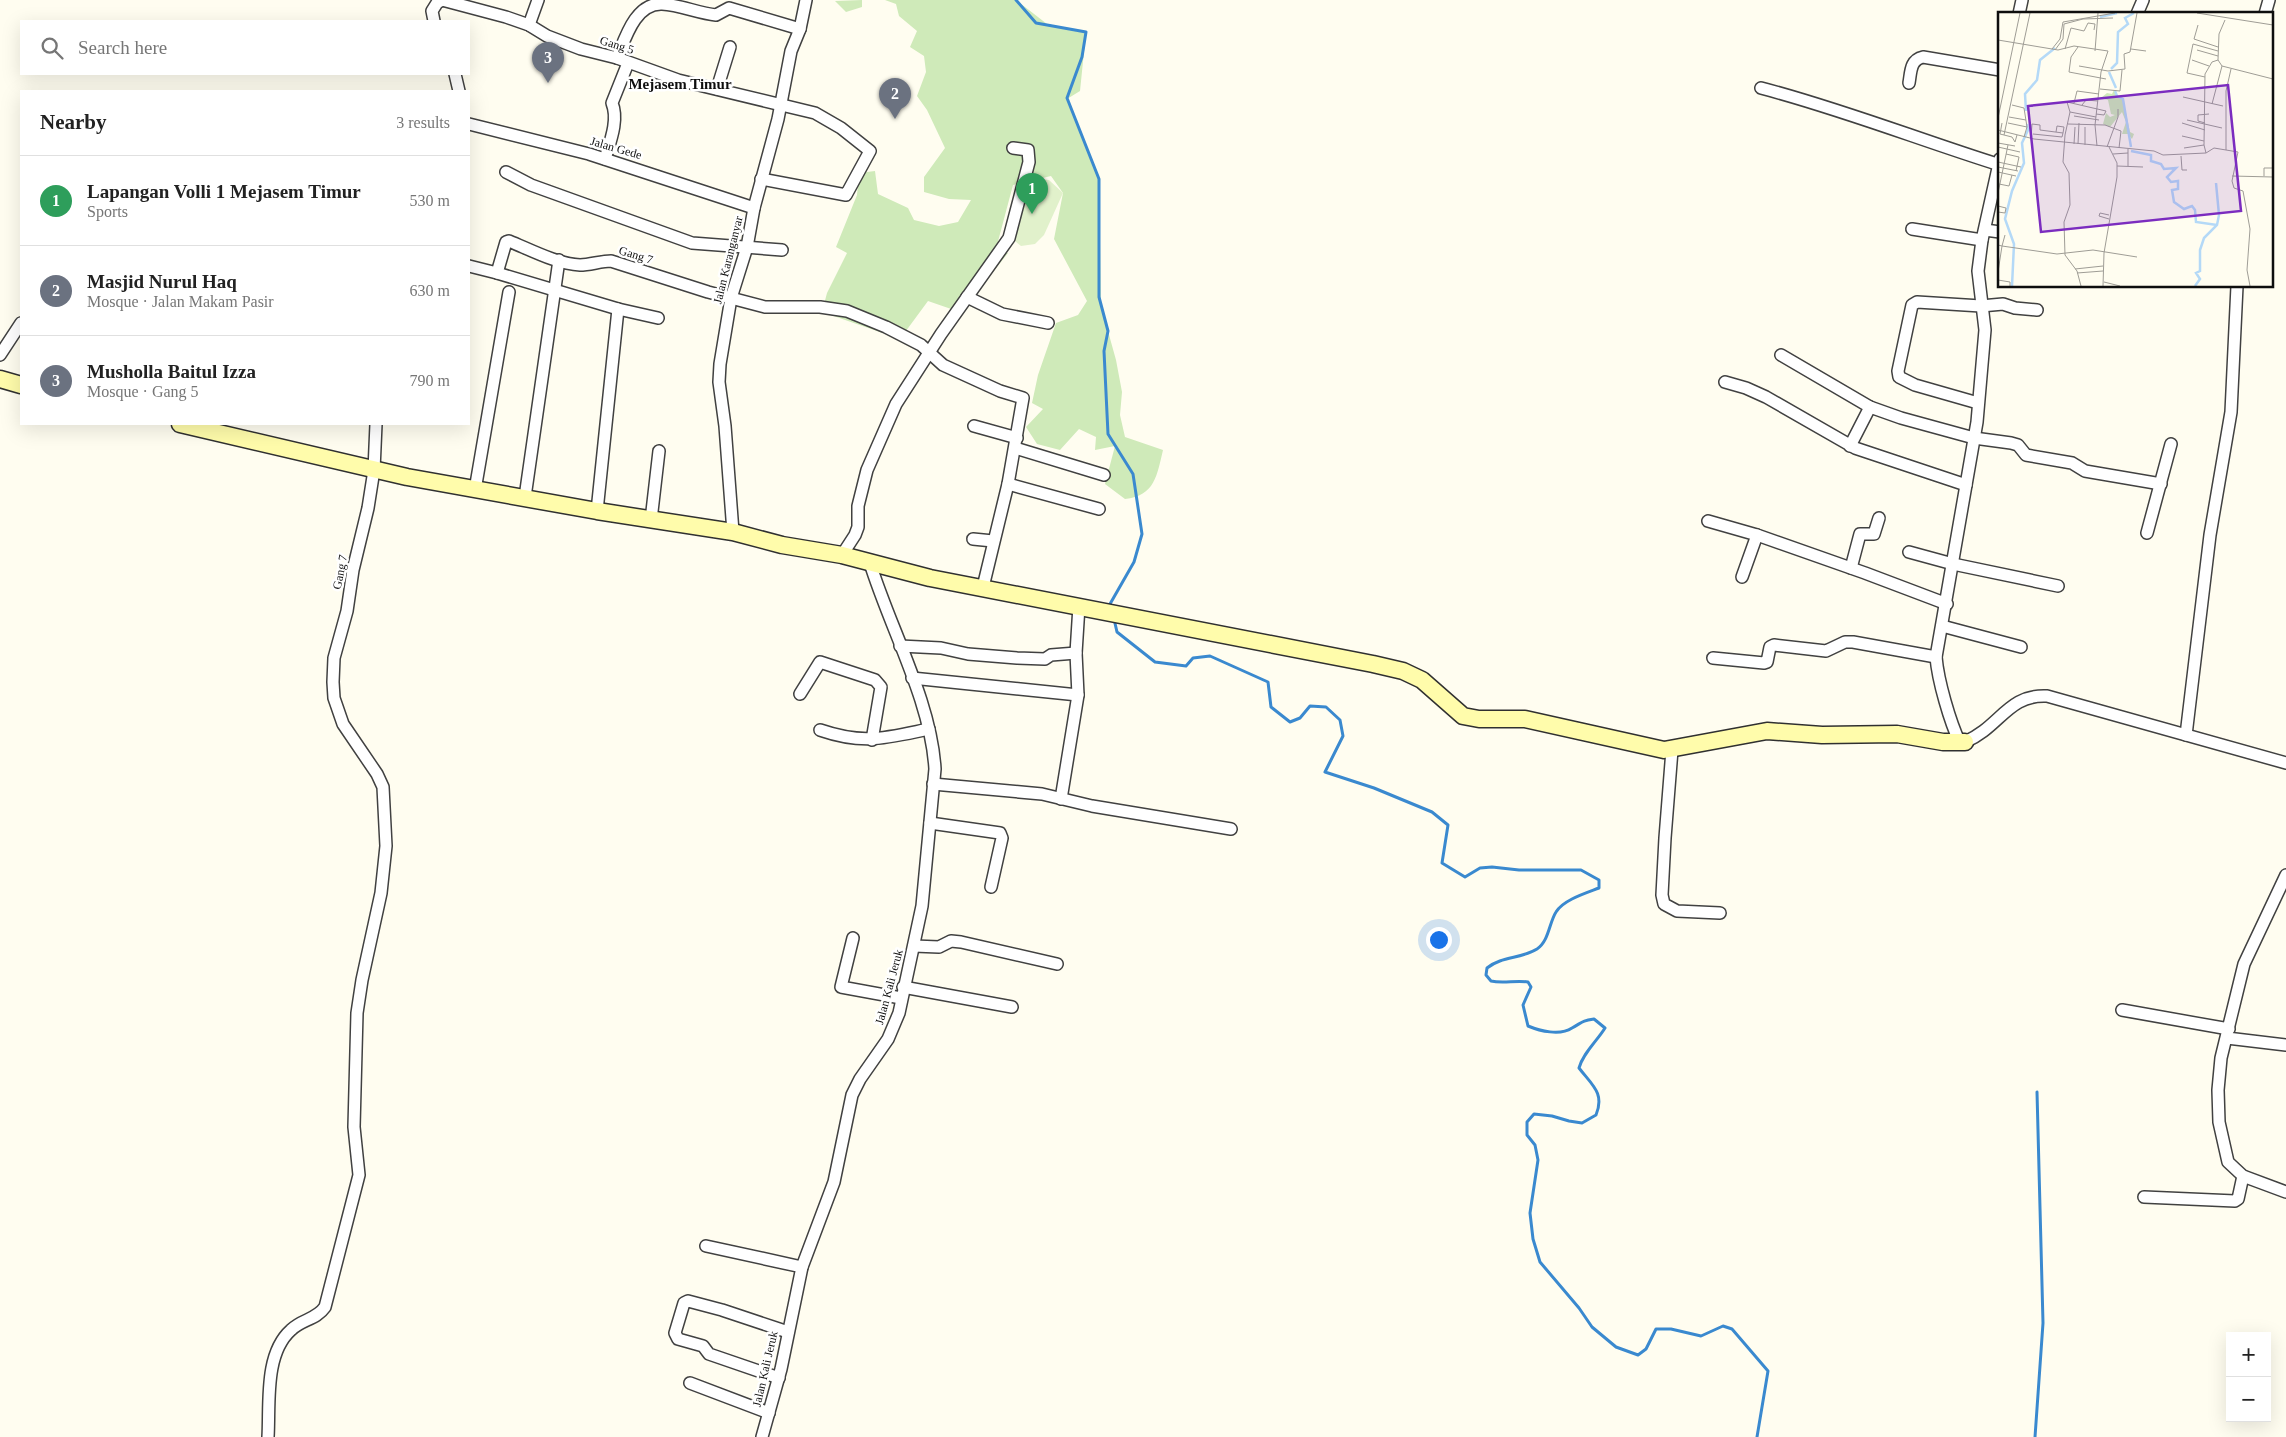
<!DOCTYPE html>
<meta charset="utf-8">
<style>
:root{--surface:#fff;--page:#f2f2f2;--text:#222;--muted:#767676;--line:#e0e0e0;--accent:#0f766e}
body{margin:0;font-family:Georgia,serif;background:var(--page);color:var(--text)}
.controls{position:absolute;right:15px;bottom:15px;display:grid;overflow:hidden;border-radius:0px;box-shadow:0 5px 20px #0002}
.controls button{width:45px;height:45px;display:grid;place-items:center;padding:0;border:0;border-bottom:1px solid var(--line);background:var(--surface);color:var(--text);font:25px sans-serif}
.you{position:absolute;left:1438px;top:939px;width:18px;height:18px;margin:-12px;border:4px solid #fff;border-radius:50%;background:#1a73e8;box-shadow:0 0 0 8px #1a73e833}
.badge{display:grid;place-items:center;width:32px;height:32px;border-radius:50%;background:var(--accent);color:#fff;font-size:16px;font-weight:700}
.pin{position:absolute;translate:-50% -41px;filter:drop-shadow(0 1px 2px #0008)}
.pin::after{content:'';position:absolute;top:26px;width:18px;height:15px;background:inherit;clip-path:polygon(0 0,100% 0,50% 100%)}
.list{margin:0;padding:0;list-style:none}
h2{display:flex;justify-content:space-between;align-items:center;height:65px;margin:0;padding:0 20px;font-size:21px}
h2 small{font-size:16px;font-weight:400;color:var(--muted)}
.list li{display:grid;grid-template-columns:32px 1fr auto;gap:15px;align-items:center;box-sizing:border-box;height:90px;padding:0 20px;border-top:1px solid var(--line)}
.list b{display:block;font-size:19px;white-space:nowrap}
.list p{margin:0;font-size:16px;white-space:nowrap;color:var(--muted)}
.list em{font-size:16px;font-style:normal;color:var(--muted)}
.icon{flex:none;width:28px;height:28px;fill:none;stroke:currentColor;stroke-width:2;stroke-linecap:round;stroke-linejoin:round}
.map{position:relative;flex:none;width:2286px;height:1437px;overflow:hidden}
.search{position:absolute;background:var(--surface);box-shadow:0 5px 20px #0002;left:20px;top:20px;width:450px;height:55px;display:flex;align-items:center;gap:12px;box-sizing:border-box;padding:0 18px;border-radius:0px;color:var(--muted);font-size:19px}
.panel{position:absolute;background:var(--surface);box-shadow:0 5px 20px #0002;left:20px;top:90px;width:450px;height:335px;border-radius:0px}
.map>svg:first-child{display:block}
.green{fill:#cfeab9}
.pitch{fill:#e1f1cb}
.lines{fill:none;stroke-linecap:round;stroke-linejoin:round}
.stream{stroke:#3a89cf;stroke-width:3}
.street-casing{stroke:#414141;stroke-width:14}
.secondary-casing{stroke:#303030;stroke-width:19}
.street{stroke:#fff;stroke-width:11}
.secondary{stroke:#fffcab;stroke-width:16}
.labels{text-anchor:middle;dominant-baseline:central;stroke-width:5;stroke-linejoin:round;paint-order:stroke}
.street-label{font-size:12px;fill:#0e0e0e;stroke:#fff}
.quarter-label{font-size:15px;font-weight:bold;fill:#0e0e0e;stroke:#fff}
.inset-river{fill:none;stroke:#b4d9f7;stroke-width:2.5}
.inset-road{fill:none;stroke:#9f9d96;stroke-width:1}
.view{fill:#7b2cbf;fill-opacity:0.15;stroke:#7b2cbf;stroke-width:2.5}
.inset-edge{fill:none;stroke:#0e0e0e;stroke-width:2.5}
</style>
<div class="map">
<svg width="2286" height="1437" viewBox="0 0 2286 1437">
<rect width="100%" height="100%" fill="#fffdf0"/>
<g class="green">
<path d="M 862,0 L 862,7 L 846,12 L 835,1 Z"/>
<path d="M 885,0 L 1016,0 L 1047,24 L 1086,32 L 1080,91 L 1067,99 L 1099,179 L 1101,306 L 1116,360 L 1122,392 L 1120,415 L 1125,437 L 1163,450 C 1157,475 1155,496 1125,499 L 1105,484 L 1115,446 L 1095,450 L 1096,437 L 1079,429 L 1060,450 L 1037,444 L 1026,427 L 1043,409 L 1032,403 L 1038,375 L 1056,323 L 1078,315 L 1087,301 L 1054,239 L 1063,193 L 1051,176 L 1013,185 L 996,249 L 1008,253 L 993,272 L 982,270 L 954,310 L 928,301 L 900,339 L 822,312 L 827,293 L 847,253 L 836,247 L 857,195 L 859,173 L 875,171 L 878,194 L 908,208 L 914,220 L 939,226 L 958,222 L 971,200 L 949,199 L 924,192 L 924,177 L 945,148 L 927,110 L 917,96 L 926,72 L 924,56 L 910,47 L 917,31 L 899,16 L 896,4 Z"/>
</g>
<path class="pitch" d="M 1038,179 L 1049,180 L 1063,193 L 1044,235 L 1035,244 L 1021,246 L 1005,233 L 1018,186 Z"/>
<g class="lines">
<g class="stream">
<path d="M 1016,0 L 1036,23 L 1086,32 L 1082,57 L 1067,98 L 1099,179 L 1099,297 L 1108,331 L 1104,351 L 1108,434 L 1133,474 L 1142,534 L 1134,562 L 1110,604 L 1111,608"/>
<path d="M 1114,619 L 1117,632 L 1155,662 L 1186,666 L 1193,658 L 1210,656 L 1268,682 L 1271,707 L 1290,722 L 1300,718 L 1310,706 L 1326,707 L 1340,720 L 1343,736 L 1325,772 L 1374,788 L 1432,812 L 1448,825 L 1442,863 L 1465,877 L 1480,868 L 1492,867 L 1519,870 L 1581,870 L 1599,880 L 1599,888 C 1586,893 1563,900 1556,912 C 1549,923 1549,941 1537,949 C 1521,959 1502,956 1487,968 L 1486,975 L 1491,981 C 1503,984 1515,980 1528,982 L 1531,987 L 1523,1005 L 1528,1026 C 1540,1031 1560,1036 1572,1028 C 1583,1022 1581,1021 1594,1019 L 1605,1028 C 1597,1041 1583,1053 1579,1068 C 1592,1085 1605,1093 1596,1115 L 1582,1123 L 1569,1121 L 1552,1116 L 1534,1114 L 1527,1122 L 1527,1135 L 1535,1145 L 1538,1160 L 1530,1213 L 1533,1239 L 1540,1262 L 1579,1308 L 1592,1327 L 1616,1347 L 1638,1355 L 1646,1349 L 1656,1329 L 1671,1329 L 1701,1336 L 1723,1326 L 1732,1329 L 1768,1371 L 1757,1437"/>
<path d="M 2035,1437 L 2043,1323 L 2037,1092"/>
</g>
<defs>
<g id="street">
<path d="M 2019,14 L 2022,0"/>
<path d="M 2137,14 L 2143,0"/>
<path d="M 2265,14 L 2269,0"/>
<path d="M 434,21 L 432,11 L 437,3 L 442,0 L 506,17 L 529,25 L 547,36 L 581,49 L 617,58 L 678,80 L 815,113 L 841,128 L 870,151 L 846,195 L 761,179"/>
<path d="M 529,25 L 538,0"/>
<path d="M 617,58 C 625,39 635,3 662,4 C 680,5 698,13 716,15 L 729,8 L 800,29"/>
<path d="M 455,74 L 459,91"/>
<path d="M 1909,83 C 1911,72 1910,60 1923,57 L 2000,70"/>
<path d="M 1761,88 C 1842,109 1920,140 2000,165"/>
<path d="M 717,89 L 730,47"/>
<path d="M 469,124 L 589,154 L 754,208"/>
<path d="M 605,159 C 610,142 619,120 612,103 L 628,63"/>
<path d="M 506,172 L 531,185 L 692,243 L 782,250"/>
<path d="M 1912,229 L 1982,240"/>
<path d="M 1985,230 L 2000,232"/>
<path d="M 469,266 L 497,273 L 506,242 L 509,241 C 531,250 557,264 580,265 C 590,265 601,261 611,261 L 708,292 L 765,307 L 820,307 L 847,311 L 886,327 L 921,345 L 943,365 L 1000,391 L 1023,398 L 1008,484 L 983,587"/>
<path d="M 497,273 L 618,309 L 658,318"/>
<path d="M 967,297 L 1002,314 L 1048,323"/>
<path d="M 0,355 L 21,323"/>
<path d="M 1781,355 L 1870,407 L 1901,418 L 1974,438 L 2011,443 L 2018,445 L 2026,455 L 2072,463 L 2085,471 L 2161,484"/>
<path d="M 1725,382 L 1746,388 L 1766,397 L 1855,448 L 1966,485"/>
<path d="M 1978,403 L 1915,385 L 1899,377 L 1898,371 L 1912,305 L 1917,302 L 1981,306 L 2003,304 L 2015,308 L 2037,310"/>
<path d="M 974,426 L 1017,438"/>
<path d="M 1850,446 L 1870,407"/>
<path d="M 1015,448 L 1104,475"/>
<path d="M 1008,484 L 1099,509"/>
<path d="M 475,490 L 509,292"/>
<path d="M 525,497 L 559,260"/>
<path d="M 597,511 L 618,309"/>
<path d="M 651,520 L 659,451"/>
<path d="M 1708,521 L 1757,535 L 1865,573 L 1947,604"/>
<path d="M 733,532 L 725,426 L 719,382 L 720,364 L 731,298 L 747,247 L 754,208 L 778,119 L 791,51 L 800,29 L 806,0"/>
<path d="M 2147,533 L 2171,444"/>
<path d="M 973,539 L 993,541"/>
<path d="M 1909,552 L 1953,564 L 2058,586"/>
<path d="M 842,555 L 855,535 L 858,527 L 858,506 L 867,470 L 896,404 L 941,334 L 1009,238 L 1029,162 L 1028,150 L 1013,148"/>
<path d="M 1851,568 L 1860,534 L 1874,534 L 1879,518"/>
<path d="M 1742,577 L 1757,535"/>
<path d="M 1942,626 L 2021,647"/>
<path d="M 900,646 L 941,648 L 968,654 L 1017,658 L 1045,659 L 1051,655 L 1076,653"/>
<path d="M 1713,658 L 1764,663 L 1767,662 L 1770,647 L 1774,645 L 1826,651 L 1845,642 L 1853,642 L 1936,657"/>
<path d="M 912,678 L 1078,695"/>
<path d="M 800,694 L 820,662 L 875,680 L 881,687 L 872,740"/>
<path d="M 820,730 C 864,745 885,738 929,729"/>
<path d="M 2186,735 L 2210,535 L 2231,412 L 2237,286"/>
<path d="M 1965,742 C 2000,727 2008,694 2047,696 L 2286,763"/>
<path d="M 1960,743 C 1950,722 1938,681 1936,657 L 1977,422 L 1985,330 L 1978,271 L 1982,240 L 2000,159"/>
<path d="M 1672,750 L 1665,838 L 1662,895 L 1664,904 L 1677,911 L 1720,913"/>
<path d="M 933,784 L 1042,794 L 1092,806 L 1231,829"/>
<path d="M 1061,799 L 1078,695 L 1076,653 L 1079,606"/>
<path d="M 930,823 L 1000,833 L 1002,838 L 991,887"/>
<path d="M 2286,875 L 2244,964 L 2221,1058 L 2218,1090 L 2219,1122 L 2228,1162 L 2243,1176 L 2286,1192"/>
<path d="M 853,938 L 841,987 L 901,998"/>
<path d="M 914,946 L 939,947 L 951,941 L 961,942 L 1057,964"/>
<path d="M 903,987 L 1012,1007"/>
<path d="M 2122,1010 L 2229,1029"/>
<path d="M 2227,1038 L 2286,1045"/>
<path d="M 2144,1197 L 2235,1201 L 2238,1199 L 2243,1176"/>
<path d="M 706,1246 L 802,1267"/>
<path d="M 779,1378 L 709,1354 L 703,1346 L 678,1339 L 675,1333 L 684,1303 L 688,1301 L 722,1310 L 788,1332"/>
<path d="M 690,1383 L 769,1413"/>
<path d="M 268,1437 C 270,1404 264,1354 291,1330 C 302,1319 316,1320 325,1307 L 359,1175 L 354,1127 L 357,1013 L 362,980 L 381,893 L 386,846 L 383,787 L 377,774 L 343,724 L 334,698 L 333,682 L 334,658 L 347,611 L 353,570 L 368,508 L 374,470 L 376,424"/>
<path d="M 762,1437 L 781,1369 L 802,1267 L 834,1182 L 852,1095 L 860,1079 L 888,1039 L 899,1013 L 922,906 L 935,769 C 931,701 890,628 870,563"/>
</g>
<g id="secondary">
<path d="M 0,379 L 21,385"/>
<path d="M 180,424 L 407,477 L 597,511 L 733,532 L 782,545 L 842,555 L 930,578 L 1373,664 L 1403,671 L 1422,680 L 1463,716 L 1479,719 L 1525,719 L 1664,750 L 1767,731 L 1822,735 L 1897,734 L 1943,742 L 1965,742"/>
</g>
</defs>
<use href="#street" class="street-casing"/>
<use href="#secondary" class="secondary-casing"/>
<use href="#street" class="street"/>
<use href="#secondary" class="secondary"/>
</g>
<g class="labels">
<g class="street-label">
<text transform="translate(617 45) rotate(17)">Gang 5</text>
<text transform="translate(616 148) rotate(16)">Jalan Gede</text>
<text transform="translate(636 255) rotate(17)">Gang 7</text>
<text transform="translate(728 260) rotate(-76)">Jalan Karanganyar</text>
<text transform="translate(340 572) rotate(-79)">Gang 7</text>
<text transform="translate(889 987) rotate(-75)">Jalan Kali Jeruk</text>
<text transform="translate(765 1369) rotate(-77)">Jalan Kali Jeruk</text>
</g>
<g class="quarter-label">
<text x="680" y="84">Mejasem Timur</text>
</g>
</g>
<g transform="translate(1998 12)">
<rect width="275" height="275" fill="#fffdf0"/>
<path d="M 116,78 L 119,84 L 125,87 L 132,120 L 136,122 L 134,127 L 130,122 L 124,122 L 128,110 L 124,100 L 112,115 L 105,112 L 108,101 L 112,105 L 117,103 L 113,102 L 110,88 L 103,86 L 109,81 L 114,82 Z" fill="#cfeab9"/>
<path class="inset-river" d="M 102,5 L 119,1M 113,57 L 119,51 L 120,20 L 130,12 L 127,6 L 136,1M 111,60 L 118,76M 117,79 L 119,84 L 125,87 L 133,135M 28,99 L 27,82 L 39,68 L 42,48 L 57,36M 133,139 L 153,143 L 153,149 L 163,152 L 166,157 L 178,156 L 169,165 L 173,170 L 180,169 L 180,177 L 174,178 L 176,190 L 186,197 L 194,194 L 197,198 L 198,210 L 219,213M 14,274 L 16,232 L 7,207 L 14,179 L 26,151 L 24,131 L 30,118 L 29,112M 197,274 L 202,267 L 198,261 L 202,259 L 202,238 L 206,226 L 219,213 L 221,203 L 218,171"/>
<path class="inset-road" d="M 199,1 L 275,13M 200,13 L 196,27 L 220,35M 0,28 L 60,38 L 76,34 L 110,39 L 103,60 L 97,113 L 99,134M 80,35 L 73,45 L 71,60 L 108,67M 54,37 L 62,27 L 65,10 L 117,1M 67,37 L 73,16 L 86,19 L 90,11 L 97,12 L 96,18M 133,37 L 148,39M 57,38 L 65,27 L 66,12 L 85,7 L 115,6M 199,38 L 220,44M 97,39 L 100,1M 194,48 L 211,54M 220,48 L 224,54 L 275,67M 81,54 L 110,59 L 127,57 L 126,42 L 132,40 L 139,1M 207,65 L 189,61 L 195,32 L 220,39M 102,77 L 122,79 L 124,58M 185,85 L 225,94M 76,91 L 79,79 L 101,82M 214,92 L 224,54M 14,93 L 26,96 L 29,115 L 26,125M 84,93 L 88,88 L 100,89M 72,100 L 69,90 L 108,99 L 106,103 L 98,102M 76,104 L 101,108M 11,105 L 28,108M 0,106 L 22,1M 189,108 L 224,116M 4,111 L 2,122 L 14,125 L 17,130 L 19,123M 10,111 L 29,115M 184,111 L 207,118M 207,111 L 200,109 L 200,103 L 211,102M 70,112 L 107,113 L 123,119 L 121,136M 87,115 L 87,133M 0,118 L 36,127 L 156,139 L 165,143 L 208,141 L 216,136 L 240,140 L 234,169 L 236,176 L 245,179 L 252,217 L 249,258 L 252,274M 58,120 L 59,114 L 66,115 L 65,121M 6,123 L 32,1M 184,124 L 206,129M 33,126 L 34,112 L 42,113 L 42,118 L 65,121 L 64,125 L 35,122M 0,131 L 17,134M 76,132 L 77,115M 80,132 L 81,111M 0,135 L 22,140M 109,135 L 120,105 L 120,97M 186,136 L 206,133M 130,137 L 130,154M 228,138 L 228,79 L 233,57M 208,141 L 206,133 L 207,62 L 214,50 L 220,48 L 221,22 L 227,8M 8,142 L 21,145 L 18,159M 115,142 L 130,141M 183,144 L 184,158 L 189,158M 0,150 L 23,155M 119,154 L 145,155M 0,155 L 20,159M 0,160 L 18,164M 234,164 L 275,165M 266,164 L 266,156 L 275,156M 1,172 L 11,174 L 14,163M 0,181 L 10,133M 0,194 L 8,196 L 7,201 L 0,200M 111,207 L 101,204 L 102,201 L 111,203M 0,233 L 4,234 L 7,223M 77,257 L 105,254M 0,260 L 4,234 L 59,242 L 95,238 L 139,245M 79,261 L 105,259M 0,268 L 12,270 L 12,274M 106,270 L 122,274M 83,274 L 79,259 L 67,243 L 66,210 L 72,193 L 71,161 L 65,150 L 67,123 L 72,100 L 98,105M 105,274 L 106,241 L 119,165 L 119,151 L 111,135"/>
<path class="view" d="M 230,73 L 243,199 L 43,220 L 30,94 Z"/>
<rect width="275" height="275" class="inset-edge"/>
</g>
</svg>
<div class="controls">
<button>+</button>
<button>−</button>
</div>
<div class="you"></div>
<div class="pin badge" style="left:1032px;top:214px;background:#2e9e5b">1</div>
<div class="pin badge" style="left:895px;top:119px;background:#6b7280">2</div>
<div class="pin badge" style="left:548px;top:83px;background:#6b7280">3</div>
<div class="search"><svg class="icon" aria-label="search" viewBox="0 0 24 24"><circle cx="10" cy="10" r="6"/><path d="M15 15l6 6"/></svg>Search here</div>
<section class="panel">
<h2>Nearby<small>3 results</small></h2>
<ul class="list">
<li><span class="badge" style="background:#2e9e5b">1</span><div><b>Lapangan Volli 1 Mejasem Timur</b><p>Sports</p></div><em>530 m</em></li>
<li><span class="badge" style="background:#6b7280">2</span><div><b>Masjid Nurul Haq</b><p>Mosque · Jalan Makam Pasir</p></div><em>630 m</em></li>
<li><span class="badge" style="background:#6b7280">3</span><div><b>Musholla Baitul Izza</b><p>Mosque · Gang 5</p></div><em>790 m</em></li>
</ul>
</section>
</div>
